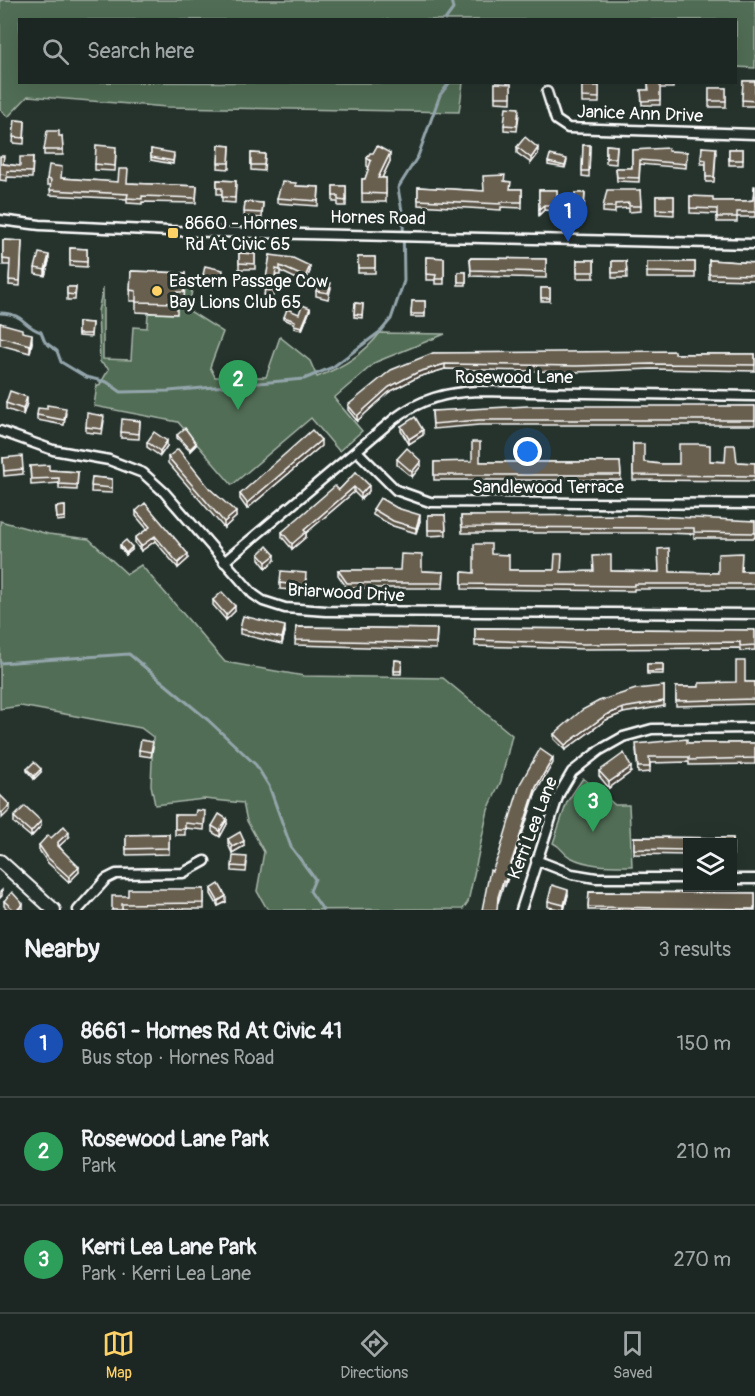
<!DOCTYPE html>
<meta charset="utf-8">
<style>
:root{--surface:#1c2622;--page:#252e2a;--text:#f1f3f6;--muted:#a0a5a5;--line:#3a4340;--accent:#ffd166}
body{margin:0;font-family:Pangolin,sans-serif;background:var(--page);color:var(--text)}
.controls{position:absolute;right:18px;bottom:18px;display:grid;overflow:hidden;border-radius:0px;box-shadow:0 6px 24px #0002}
.controls button{width:54px;height:54px;display:grid;place-items:center;padding:0;border:0;border-bottom:2px solid var(--line);background:var(--surface);color:var(--text);font:30px sans-serif}
.you{position:absolute;left:528px;top:452px;width:21px;height:21px;margin:-15px;border:4px solid #fff;border-radius:50%;background:#1a73e8;box-shadow:0 0 0 9px #1a73e833}
.badge{display:grid;place-items:center;width:39px;height:39px;border-radius:50%;background:var(--accent);color:#fff;font-size:20px;font-weight:700}
.pin{position:absolute;translate:-50% -50px;filter:drop-shadow(0 2px 3px #0008)}
.pin::after{content:'';position:absolute;top:32px;width:21px;height:18px;background:inherit;clip-path:polygon(0 0,100% 0,50% 100%)}
.list{margin:0;padding:0;list-style:none}
h2{display:flex;justify-content:space-between;align-items:center;height:78px;margin:0;padding:0 24px;font-size:26px}
h2 small{font-size:20px;font-weight:400;color:var(--muted)}
.list li{display:grid;grid-template-columns:39px 1fr auto;gap:18px;align-items:center;box-sizing:border-box;height:108px;padding:0 24px;border-top:2px solid var(--line)}
.list b{display:block;font-size:22px;white-space:nowrap}
.list p{margin:0;font-size:20px;white-space:nowrap;color:var(--muted)}
.list em{font-size:20px;font-style:normal;color:var(--muted)}
.icon{flex:none;width:33px;height:33px;fill:none;stroke:currentColor;stroke-width:2;stroke-linecap:round;stroke-linejoin:round}
.map{position:relative;flex:none;width:755px;height:910px;overflow:hidden}
.search{position:absolute;background:var(--surface);box-shadow:0 6px 24px #0002;left:18px;right:18px;top:18px;height:66px;display:flex;align-items:center;gap:15px;box-sizing:border-box;padding:0 21px;border-radius:0px;color:var(--muted);font-size:22px}
.sheet{height:402px;background:var(--surface)}
nav{display:flex;justify-content:space-around;align-items:center;box-sizing:border-box;height:84px;border-top:2px solid var(--line);background:var(--surface);font-size:16px;color:var(--muted)}
nav a{display:grid;justify-items:center;gap:3px}
nav .on{color:var(--accent)}
.map>svg:first-child{display:block}
.green{fill:#516d54;stroke:#a8b6aa;stroke-width:1.5}
.lines{fill:none;stroke-linecap:round;stroke-linejoin:round}
.stream{stroke:#94a6ac;stroke-width:3}
.street-casing{stroke:#fff;stroke-width:13}
.secondary-casing{stroke:#fff;stroke-width:16}
.street{stroke:#26332d;stroke-width:8}
.secondary{stroke:#26332d;stroke-width:12}
.wall{fill:#595245;stroke:#fff;stroke-width:1.5}
.shaded-wall{fill:#484238;stroke:#fff;stroke-width:1.5}
.building{fill:#675f50;stroke:#fff;stroke-width:1.5}
.poi-dot{fill:#ffd166;stroke:#26332d;stroke-width:2}
.labels{text-anchor:middle;dominant-baseline:central;stroke-width:6;stroke-linejoin:round;paint-order:stroke}
.street-label{font-size:18px;fill:#fff;stroke:#26332d}
.poi-label{font-size:18px;fill:#fff;stroke:#26332d;text-anchor:start}
</style>
<div class="map">
<svg width="755" height="910" viewBox="0 0 755 910">
<rect width="100%" height="100%" fill="#26332d"/>
<filter id="ink" filterUnits="userSpaceOnUse"><feTurbulence type="fractalNoise" baseFrequency=".0167" numOctaves="2"/><feDisplacementMap in="SourceGraphic" scale="12" xChannelSelector="R" yChannelSelector="G"/><feConvolveMatrix kernelMatrix="1 2 1 2 8 2 1 2 1" color-interpolation-filters="sRGB"/></filter>
<g filter="url(#ink)">
<g class="green">
<path d="M 0,0 L 755,0 L 755,68 L 736,67 L 736,20 L 20,20 L 20,82 L 463,83 L 459,112 L 167,107 L 28,96 L 8,117 L 0,109 Z"/>
<path d="M 185,284 L 193,286 L 188,310 L 223,332 L 210,367 L 215,377 L 266,377 L 280,337 L 310,361 L 317,377 C 341,368 364,354 380,333 L 445,334 L 376,362 L 334,398 L 362,431 L 339,451 L 311,418 L 232,485 L 178,422 L 94,406 L 97,385 L 99,386 L 109,369 L 100,362 L 98,311 L 103,288 L 103,359 L 131,360 L 133,327 L 147,328 L 148,313 L 176,314 L 177,303 L 184,303 Z"/>
<path d="M 0,521 L 48,534 L 89,539 L 127,574 L 141,565 L 225,662 L 304,676 L 443,678 L 512,735 L 501,781 L 488,810 L 468,902 L 463,909 L 270,910 L 266,907 L 257,891 L 264,852 L 247,821 L 243,803 L 204,799 L 155,805 L 151,785 L 153,737 L 141,728 L 21,706 L 0,709 Z"/>
<path d="M 583,778 L 615,805 L 629,805 L 632,866 C 611,866 589,867 570,857 C 562,853 562,847 553,843 L 567,802 Z"/>
</g>
<g class="lines">
<g class="stream">
<path d="M 445,20 L 453,9 L 451,0"/>
<path d="M 0,313 C 26,314 21,325 41,332 L 45,342 L 57,351 L 61,362 L 86,377 L 107,382 L 121,392 L 169,391 L 304,379 L 333,367 L 381,331 L 391,319 L 404,281 L 403,217 L 398,188 L 418,156 L 440,95 L 450,82"/>
<path d="M 0,663 L 129,654 L 208,720 L 256,765 L 269,786 L 291,847 L 315,879 L 310,891 L 323,910"/>
</g>
<defs>
<g id="street">
<path d="M 547,92 L 556,120 L 568,128 L 755,134"/>
<path d="M 0,220 L 40,225 L 169,231 L 755,244"/>
<path d="M 0,431 L 53,450 L 109,460 L 143,473 L 164,492 L 253,594 L 263,601 L 285,608 L 326,611 L 755,614"/>
<path d="M 358,452 L 396,490 L 430,502 L 755,504"/>
<path d="M 224,562 L 394,419 C 420,399 447,392 479,391 L 755,396"/>
<path d="M 536,860 L 572,874 L 596,878 L 688,878"/>
<path d="M 732,879 L 755,879"/>
<path d="M 78,910 L 106,879 L 116,874 L 183,873 L 205,861"/>
<path d="M 521,910 L 559,794 L 572,772 L 600,750 L 623,737 L 652,729 L 755,728"/>
</g>
<path id="secondary" d="M 0,861 L 54,910"/>
</defs>
<use href="#street" class="street-casing"/>
<use href="#secondary" class="secondary-casing"/>
<use href="#street" class="street"/>
<use href="#secondary" class="secondary"/>
</g>
<g class="wall">
<path d="M 743,81 L 755,81 L 755,106 L 742,106 Z"/>
<path d="M 648,82 L 673,82 L 673,88 L 660,88 L 660,105 L 642,105 L 641,90 L 648,90 Z"/>
<path d="M 495,83 L 511,84 L 511,103 L 495,102 Z"/>
<rect x="582" y="86" width="17" height="17"/>
<rect x="709" y="88" width="17" height="19"/>
<path d="M 519,114 L 517,131 L 504,130 L 504,125 Z"/>
<path d="M 15,120 L 25,121 L 24,144 L 13,143 Z"/>
<path d="M 62,136 L 63,155 L 44,155 L 44,150 Z"/>
<path d="M 219,145 L 230,146 L 229,169 L 218,168 Z"/>
<path d="M 583,145 L 590,145 L 589,177 L 582,176 Z"/>
<path d="M 606,145 L 617,146 L 616,164 L 606,163 Z"/>
<path d="M 517,147 L 538,154 L 531,163 L 517,153 Z"/>
<path d="M 702,147 L 716,153 L 714,182 L 706,182 L 706,164 L 701,164 Z"/>
<path d="M 151,149 L 174,156 L 173,164 L 151,160 Z"/>
<rect x="729" y="149" width="14" height="16"/>
<path d="M 632,150 L 687,152 L 686,168 L 640,164 L 639,182 L 617,181 L 616,168 L 632,168 Z"/>
<path d="M 116,152 L 115,171 L 95,170 L 95,164 Z"/>
<path d="M 251,153 L 265,154 L 264,171 L 251,170 Z"/>
<path d="M 0,156 L 4,164 L 20,166 L 33,157 L 32,178 L 7,177 L 7,181 L 0,180 Z"/>
<path d="M 367,158 L 390,161 L 382,178 L 386,178 L 386,202 L 362,202 L 362,179 L 365,179 L 369,168 L 367,166 Z"/>
<path d="M 567,161 L 565,168 L 548,165 L 548,162 Z"/>
<path d="M 61,178 L 127,183 L 197,186 L 196,203 L 142,202 L 142,204 L 127,203 L 127,199 L 50,195 L 51,185 L 47,185 L 47,179 Z"/>
<path d="M 217,180 L 236,181 L 235,203 L 222,202 L 222,194 L 217,194 Z"/>
<path d="M 505,181 L 510,189 L 522,189 L 522,208 L 501,207 L 501,210 L 418,205 L 418,187 L 484,191 Z"/>
<path d="M 296,186 L 319,187 L 318,206 L 277,203 L 277,198 Z"/>
<path d="M 333,186 L 346,186 L 346,206 L 338,206 L 338,202 L 333,202 Z"/>
<path d="M 755,186 L 755,217 L 737,217 L 737,222 L 717,222 L 717,214 L 690,213 L 690,196 L 713,201 L 746,201 L 753,200 Z"/>
<path d="M 539,190 L 557,190 L 557,211 L 544,210 L 539,215 Z"/>
<path d="M 640,190 L 641,211 L 629,212 L 629,208 L 615,209 L 615,213 L 603,212 L 603,207 Z"/>
<path d="M 575,193 L 585,193 L 584,210 L 575,210 Z"/>
<path d="M 656,196 L 674,196 L 674,215 L 656,214 Z"/>
<path d="M 245,202 L 263,203 L 262,218 L 244,217 Z"/>
<path d="M 3,240 L 22,241 L 20,286 L 9,285 L 10,265 L 3,265 Z"/>
<path d="M 70,248 L 87,249 L 87,267 L 70,266 Z"/>
<path d="M 239,253 L 255,254 L 255,269 L 239,269 Z"/>
<path d="M 270,255 L 310,271 L 305,283 L 280,271 L 280,275 L 276,275 L 273,296 L 264,295 Z"/>
<rect x="358" y="257" width="17" height="16"/>
<path d="M 426,257 L 444,258 L 444,284 L 435,284 L 435,280 L 426,280 Z"/>
<path d="M 470,258 L 546,259 L 546,278 L 471,276 Z"/>
<rect x="577" y="260" width="17" height="18"/>
<path d="M 709,260 L 755,263 L 755,280 L 709,279 Z"/>
<path d="M 49,261 L 45,276 L 35,274 L 35,268 Z"/>
<path d="M 612,261 L 626,261 L 627,278 L 612,278 Z"/>
<rect x="647" y="262" width="48" height="16"/>
<path d="M 131,271 L 185,273 L 184,303 L 177,303 L 177,314 L 136,312 L 136,301 L 130,301 Z"/>
<rect x="458" y="272" width="8" height="13"/>
<path d="M 203,275 L 223,276 L 222,284 L 203,280 Z"/>
<path d="M 67,287 L 76,287 L 75,300 L 67,300 Z"/>
<path d="M 331,288 L 328,299 L 316,296 L 316,291 Z"/>
<rect x="541" y="288" width="9" height="13"/>
<path d="M 412,301 L 425,301 L 425,317 L 411,317 Z"/>
<path d="M 355,303 L 363,304 L 362,318 L 354,317 Z"/>
<path d="M 310,310 L 302,330 L 294,328 L 295,324 L 284,319 L 284,317 L 299,314 Z"/>
<path d="M 78,322 L 92,323 L 91,337 L 78,336 Z"/>
<path d="M 0,323 L 22,332 L 32,342 L 30,353 L 0,345 Z"/>
<path d="M 433,353 L 755,354 L 755,371 L 652,369 L 576,372 L 445,369 L 418,377 L 389,392 L 357,421 L 348,410 L 348,405 Z"/>
<path d="M 6,403 L 27,403 L 23,415 L 6,409 Z"/>
<path d="M 755,406 L 755,425 L 479,425 L 433,429 L 432,411 Z"/>
<path d="M 47,409 L 66,413 L 64,425 L 37,420 L 37,415 Z"/>
<path d="M 104,421 L 102,434 L 86,432 L 86,427 Z"/>
<path d="M 140,421 L 139,439 L 121,438 L 121,432 Z"/>
<path d="M 401,426 L 423,435 L 409,444 L 401,431 Z"/>
<path d="M 177,435 L 196,445 L 190,451 L 177,438 Z"/>
<path d="M 147,442 L 167,446 L 160,456 L 147,447 Z"/>
<path d="M 633,444 L 644,462 L 660,464 L 679,464 L 710,461 L 755,463 L 755,481 L 633,480 Z"/>
<path d="M 321,446 L 247,509 L 240,499 L 240,494 Z"/>
<path d="M 168,457 L 210,489 L 236,517 L 224,528 L 168,463 Z"/>
<path d="M 3,458 L 23,469 L 23,474 L 4,476 Z"/>
<path d="M 397,459 L 421,466 L 412,477 L 397,465 Z"/>
<path d="M 434,462 L 620,462 L 621,480 L 434,480 Z"/>
<path d="M 30,466 L 49,470 L 78,472 L 77,490 L 59,489 L 59,483 L 31,485 Z"/>
<path d="M 356,472 L 369,491 L 361,499 L 354,492 L 306,533 L 306,537 L 292,549 L 282,537 L 282,532 L 339,490 Z"/>
<path d="M 92,477 L 112,479 L 112,493 L 91,492 Z"/>
<path d="M 65,506 L 65,520 L 57,521 L 56,507 Z"/>
<path d="M 397,508 L 420,521 L 416,533 L 393,526 L 373,515 L 373,509 Z"/>
<path d="M 136,511 L 188,559 L 178,568 L 155,541 L 141,551 L 135,543 L 135,538 L 147,529 L 136,516 Z"/>
<path d="M 428,515 L 445,515 L 446,535 L 428,536 Z"/>
<path d="M 461,516 L 755,521 L 755,538 L 694,538 L 694,534 L 662,533 L 462,533 Z"/>
<path d="M 120,545 L 132,550 L 126,555 L 120,548 Z"/>
<path d="M 259,554 L 275,560 L 266,568 L 259,559 Z"/>
<path d="M 491,554 L 509,570 L 554,570 L 561,572 L 611,571 L 718,573 L 741,571 L 755,571 L 755,589 L 634,589 L 634,591 L 462,589 L 462,572 L 474,573 Z"/>
<path d="M 338,570 L 422,571 L 444,572 L 443,588 L 347,588 L 338,575 Z"/>
<path d="M 306,579 L 305,591 L 280,589 L 280,583 Z"/>
<path d="M 213,600 L 235,611 L 226,620 L 213,605 Z"/>
<path d="M 296,627 L 437,629 L 436,649 L 295,645 Z"/>
<path d="M 475,628 L 755,630 L 755,650 L 740,651 L 740,648 L 584,649 L 475,646 Z"/>
<path d="M 240,629 L 285,632 L 282,644 L 240,634 Z"/>
<path d="M 395,660 L 402,661 L 401,674 L 394,674 Z"/>
<rect x="647" y="664" width="16" height="10"/>
<path d="M 745,682 L 755,682 L 755,704 L 676,706 L 676,687 L 699,687 Z"/>
<path d="M 664,686 L 664,706 L 623,713 L 606,720 L 565,750 L 554,739 L 554,734 Z"/>
<path d="M 687,743 L 755,743 L 755,764 L 689,765 L 689,762 L 650,763 L 650,772 L 638,773 L 636,749 Z"/>
<path d="M 153,747 L 151,757 L 139,755 L 139,750 Z"/>
<path d="M 27,769 L 41,772 L 34,779 L 27,771 Z"/>
<path d="M 599,771 L 631,772 L 609,788 L 599,776 Z"/>
<path d="M 175,815 L 205,816 L 204,830 L 185,828 L 185,835 L 175,835 Z"/>
<path d="M 14,817 L 41,826 L 31,837 L 14,823 Z"/>
<path d="M 227,824 L 220,837 L 212,832 L 212,826 Z"/>
<path d="M 169,834 L 169,854 L 126,855 L 126,835 Z"/>
<path d="M 69,837 L 59,846 L 79,872 L 69,882 L 48,863 L 39,850 L 39,845 L 51,838 Z"/>
<path d="M 634,837 L 733,838 L 733,856 L 732,843 L 687,843 L 687,855 L 634,854 Z"/>
<path d="M 228,839 L 244,846 L 232,853 L 228,844 Z"/>
<path d="M 247,863 L 246,872 L 232,871 L 232,866 Z"/>
<path d="M 204,889 L 204,909 L 122,909 L 112,910 L 128,896 Z"/>
<path d="M 211,889 L 226,902 L 218,906 L 211,894 Z"/>
<path d="M 589,892 L 755,893 L 755,910 L 588,910 Z"/>
<path d="M 568,895 L 564,910 L 548,907 L 548,901 Z"/>
<path d="M 4,901 L 23,909 L 8,910 L 4,906 Z"/>
</g>
<g class="shaded-wall">
<path d="M 538,148 L 538,154 L 531,163 L 531,158 Z"/>
<path d="M 390,153 L 390,161 L 378,186 L 378,178 Z"/>
<path d="M 544,205 L 544,210 L 539,215 L 539,209 Z"/>
<path d="M 49,255 L 49,261 L 45,276 L 45,270 Z"/>
<path d="M 310,266 L 310,271 L 305,283 L 305,277 Z"/>
<path d="M 310,308 L 310,310 L 302,330 L 302,327 Z"/>
<path d="M 32,334 L 32,342 L 30,353 L 30,345 Z"/>
<path d="M 445,364 L 445,369 L 418,377 L 389,392 L 357,421 L 357,416 L 389,387 L 418,372 Z"/>
<path d="M 27,397 L 27,403 L 23,415 L 23,409 Z"/>
<path d="M 423,430 L 423,435 L 409,444 L 409,439 Z"/>
<path d="M 321,440 L 321,446 L 247,509 L 247,503 Z"/>
<path d="M 167,441 L 167,446 L 160,456 L 160,451 Z"/>
<path d="M 196,443 L 196,445 L 190,451 L 190,449 Z"/>
<path d="M 421,461 L 421,466 L 412,477 L 412,472 Z"/>
<path d="M 369,485 L 369,491 L 361,499 L 361,494 Z"/>
<path d="M 354,487 L 354,492 L 306,533 L 306,537 L 292,549 L 292,544 L 304,530 Z"/>
<path d="M 236,512 L 236,517 L 224,528 L 224,522 Z"/>
<path d="M 420,515 L 420,521 L 416,533 L 416,528 Z"/>
<path d="M 155,536 L 155,541 L 141,551 L 141,546 Z"/>
<path d="M 132,547 L 132,550 L 126,555 L 126,553 Z"/>
<path d="M 188,554 L 188,559 L 178,568 L 178,563 Z"/>
<path d="M 275,555 L 275,560 L 266,568 L 266,562 Z"/>
<path d="M 235,606 L 235,611 L 226,620 L 226,615 Z"/>
<path d="M 285,626 L 285,632 L 282,644 L 282,638 Z"/>
<path d="M 623,708 L 623,713 L 606,720 L 565,750 L 565,745 L 606,715 Z"/>
<path d="M 553,758 L 553,763 L 536,792 L 505,887 L 505,882 L 536,787 Z"/>
<path d="M 631,767 L 631,772 L 609,788 L 609,782 Z"/>
<path d="M 41,769 L 41,772 L 34,779 L 34,776 Z"/>
<path d="M 10,805 L 10,810 L 2,818 L 2,813 Z"/>
<path d="M 227,819 L 227,824 L 220,837 L 220,831 Z"/>
<path d="M 41,821 L 41,826 L 31,837 L 31,832 Z"/>
<path d="M 69,832 L 69,837 L 58,847 L 58,842 Z"/>
<path d="M 244,841 L 244,846 L 232,853 L 232,847 Z"/>
<path d="M 79,867 L 79,872 L 69,882 L 69,877 Z"/>
<path d="M 503,881 L 503,887 L 498,903 L 498,897 Z"/>
<path d="M 2,890 L 2,896 L 0,898 L 0,892 Z"/>
<path d="M 568,890 L 568,895 L 564,910 L 564,905 Z"/>
<path d="M 226,896 L 226,902 L 218,906 L 218,901 Z"/>
<path d="M 23,904 L 23,909 L 17,910 Z"/>
</g>
<g class="building">
<path d="M 743,81 L 755,81 L 755,101 L 742,100 Z"/>
<path d="M 648,82 L 673,82 L 673,84 L 660,84 L 660,100 L 642,101 L 641,90 L 649,90 Z"/>
<path d="M 495,83 L 511,84 L 511,97 L 495,97 Z"/>
<path d="M 582,86 L 599,86 L 599,98 L 582,97 Z"/>
<rect x="709" y="88" width="17" height="13"/>
<path d="M 506,107 L 519,108 L 517,126 L 504,125 Z"/>
<path d="M 15,120 L 25,121 L 24,138 L 13,137 Z"/>
<path d="M 47,131 L 59,131 L 59,136 L 62,136 L 63,150 L 44,150 Z"/>
<path d="M 525,137 L 538,148 L 531,158 L 517,147 Z"/>
<path d="M 96,145 L 116,147 L 115,166 L 95,164 Z"/>
<path d="M 219,145 L 230,146 L 229,163 L 218,163 Z"/>
<path d="M 583,145 L 590,145 L 589,171 L 582,171 Z"/>
<path d="M 606,145 L 617,146 L 616,158 L 606,158 Z"/>
<path d="M 377,146 L 390,153 L 378,178 L 386,178 L 386,194 L 362,193 L 362,179 L 365,179 L 371,161 L 367,158 L 370,153 L 373,153 Z"/>
<path d="M 702,147 L 716,148 L 714,177 L 706,177 L 706,160 L 701,159 Z"/>
<path d="M 668,148 L 668,151 L 687,152 L 686,164 L 640,160 L 639,178 L 617,177 L 616,168 L 632,168 L 632,150 Z"/>
<path d="M 151,149 L 174,153 L 173,161 L 151,157 Z"/>
<rect x="729" y="149" width="14" height="11"/>
<path d="M 251,153 L 265,154 L 264,165 L 251,165 Z"/>
<path d="M 550,155 L 567,159 L 565,166 L 548,162 Z"/>
<path d="M 0,156 L 4,156 L 3,164 L 20,166 L 20,157 L 33,157 L 32,172 L 7,171 L 7,175 L 0,174 Z"/>
<path d="M 49,165 L 62,167 L 61,178 L 118,182 L 119,169 L 128,169 L 127,183 L 197,186 L 196,198 L 142,196 L 142,199 L 127,198 L 128,194 L 50,190 L 51,180 L 47,179 Z"/>
<path d="M 505,175 L 504,181 L 511,182 L 510,189 L 522,189 L 522,202 L 501,202 L 501,204 L 418,200 L 418,187 L 484,191 L 483,176 Z"/>
<path d="M 217,180 L 236,181 L 235,198 L 222,197 L 222,188 L 217,188 Z"/>
<path d="M 282,182 L 296,183 L 296,186 L 319,187 L 318,201 L 277,198 Z"/>
<path d="M 333,186 L 346,186 L 346,201 L 338,200 L 338,196 L 333,196 Z"/>
<path d="M 754,186 L 755,186 L 755,212 L 737,212 L 737,217 L 717,217 L 717,209 L 690,208 L 690,196 L 713,197 L 713,201 L 746,201 L 753,200 Z"/>
<path d="M 539,190 L 557,190 L 557,205 L 544,205 L 539,209 Z"/>
<path d="M 607,190 L 640,190 L 641,206 L 629,206 L 629,203 L 615,204 L 615,207 L 603,207 Z"/>
<path d="M 575,193 L 585,193 L 584,205 L 575,205 Z"/>
<path d="M 656,196 L 674,196 L 674,210 L 656,209 Z"/>
<path d="M 245,202 L 263,203 L 262,213 L 244,212 Z"/>
<path d="M 3,240 L 22,241 L 20,281 L 9,280 L 10,260 L 3,259 Z"/>
<path d="M 70,248 L 87,249 L 87,262 L 70,261 Z"/>
<path d="M 39,253 L 49,255 L 45,270 L 35,268 Z"/>
<path d="M 239,253 L 255,254 L 255,264 L 239,263 Z"/>
<path d="M 270,255 L 293,258 L 310,266 L 305,277 L 280,266 L 280,270 L 276,269 L 273,291 L 264,290 Z"/>
<rect x="358" y="257" width="17" height="11"/>
<path d="M 426,257 L 444,258 L 444,279 L 435,279 L 436,275 L 426,274 Z"/>
<path d="M 470,258 L 546,259 L 546,272 L 471,270 Z"/>
<rect x="577" y="260" width="17" height="12"/>
<path d="M 709,260 L 755,263 L 755,275 L 709,274 Z"/>
<path d="M 612,261 L 626,261 L 627,272 L 612,273 Z"/>
<path d="M 647,262 L 695,262 L 695,273 L 647,272 Z"/>
<path d="M 205,266 L 223,270 L 222,279 L 203,275 Z"/>
<path d="M 131,271 L 185,273 L 184,292 L 177,292 L 177,303 L 136,302 L 136,291 L 130,290 Z"/>
<rect x="458" y="272" width="8" height="10"/>
<path d="M 319,280 L 331,283 L 328,293 L 316,291 Z"/>
<path d="M 67,287 L 76,287 L 75,295 L 67,294 Z"/>
<rect x="541" y="288" width="9" height="10"/>
<path d="M 412,301 L 425,301 L 425,314 L 411,314 Z"/>
<path d="M 355,303 L 363,304 L 362,315 L 354,314 Z"/>
<path d="M 302,305 L 310,308 L 302,327 L 294,325 L 295,321 L 284,317 L 287,309 L 299,314 Z"/>
<path d="M 78,322 L 92,323 L 91,334 L 78,334 Z"/>
<path d="M 0,323 L 22,329 L 22,332 L 32,334 L 30,345 L 0,337 Z"/>
<path d="M 675,351 L 675,354 L 755,354 L 755,365 L 652,364 L 576,366 L 445,364 L 418,372 L 389,387 L 357,416 L 348,405 L 391,370 L 433,353 Z"/>
<path d="M 10,391 L 27,397 L 23,409 L 6,403 Z"/>
<path d="M 47,405 L 66,408 L 64,420 L 37,415 L 38,408 L 47,409 Z"/>
<path d="M 528,406 L 755,406 L 755,420 L 479,420 L 433,424 L 432,411 Z"/>
<path d="M 87,413 L 104,416 L 102,429 L 86,427 Z"/>
<path d="M 415,417 L 423,430 L 409,439 L 401,426 Z"/>
<path d="M 122,419 L 140,421 L 139,434 L 121,432 Z"/>
<path d="M 185,428 L 196,443 L 190,449 L 177,435 Z"/>
<path d="M 312,430 L 321,440 L 247,503 L 240,494 Z"/>
<path d="M 154,432 L 167,441 L 160,451 L 147,442 Z"/>
<path d="M 472,442 L 480,442 L 480,462 L 620,462 L 621,475 L 434,475 L 434,462 L 472,461 Z"/>
<path d="M 633,444 L 644,444 L 644,462 L 660,464 L 679,464 L 679,444 L 699,444 L 710,445 L 710,461 L 725,462 L 726,445 L 735,445 L 737,462 L 755,463 L 755,476 L 633,475 Z"/>
<path d="M 407,448 L 421,461 L 412,472 L 397,459 Z"/>
<path d="M 178,449 L 210,489 L 236,512 L 224,522 L 168,457 Z"/>
<path d="M 22,456 L 23,469 L 4,471 L 3,458 Z"/>
<path d="M 49,465 L 49,470 L 78,472 L 77,485 L 59,484 L 59,478 L 31,479 L 30,466 Z"/>
<path d="M 356,472 L 369,485 L 361,494 L 354,487 L 304,530 L 306,532 L 292,544 L 282,532 L 335,486 L 339,490 Z"/>
<path d="M 92,477 L 112,479 L 112,488 L 91,486 Z"/>
<path d="M 380,498 L 397,508 L 420,515 L 416,528 L 393,521 L 373,509 Z"/>
<path d="M 145,503 L 188,554 L 178,563 L 155,536 L 141,546 L 135,538 L 150,527 L 136,511 Z"/>
<path d="M 65,506 L 65,517 L 57,518 L 56,507 Z"/>
<path d="M 428,515 L 445,515 L 446,530 L 428,530 Z"/>
<path d="M 635,515 L 755,521 L 755,533 L 694,532 L 694,528 L 662,528 L 462,527 L 461,516 Z"/>
<path d="M 126,540 L 132,547 L 126,553 L 120,545 Z"/>
<path d="M 474,544 L 491,544 L 491,554 L 509,555 L 509,570 L 554,570 L 555,554 L 562,554 L 561,572 L 594,571 L 593,556 L 611,555 L 611,571 L 659,572 L 658,549 L 669,548 L 670,572 L 718,573 L 718,554 L 742,553 L 741,571 L 755,571 L 755,584 L 634,584 L 634,586 L 462,584 L 462,572 L 474,573 Z"/>
<path d="M 267,546 L 275,555 L 266,562 L 259,554 Z"/>
<path d="M 401,554 L 422,555 L 422,571 L 444,572 L 443,583 L 347,583 L 338,570 L 400,570 Z"/>
<path d="M 281,571 L 306,573 L 305,586 L 280,583 Z"/>
<path d="M 222,592 L 235,606 L 226,615 L 213,600 Z"/>
<path d="M 243,616 L 285,626 L 282,638 L 240,629 Z"/>
<path d="M 296,627 L 437,629 L 436,643 L 295,640 Z"/>
<path d="M 475,628 L 755,630 L 755,645 L 740,646 L 740,642 L 584,644 L 475,640 Z"/>
<path d="M 395,660 L 402,661 L 401,671 L 394,671 Z"/>
<path d="M 736,661 L 745,661 L 745,682 L 755,682 L 755,699 L 676,701 L 676,687 L 699,687 L 699,683 L 736,682 Z"/>
<path d="M 647,664 L 663,664 L 663,671 L 647,672 Z"/>
<path d="M 664,686 L 664,701 L 623,708 L 606,715 L 565,745 L 554,734 L 582,710 L 599,701 L 636,689 Z"/>
<path d="M 687,739 L 687,743 L 755,743 L 755,758 L 689,760 L 689,757 L 649,757 L 650,767 L 638,767 L 636,744 Z"/>
<path d="M 141,740 L 153,742 L 151,752 L 139,750 Z"/>
<path d="M 540,749 L 553,758 L 536,787 L 505,882 L 503,881 L 498,897 L 497,910 L 482,910 L 490,870 L 492,871 L 499,854 L 520,784 Z"/>
<path d="M 624,753 L 631,767 L 609,782 L 599,771 Z"/>
<path d="M 34,762 L 41,769 L 34,776 L 27,769 Z"/>
<path d="M 0,795 L 10,805 L 2,813 L 0,811 Z"/>
<path d="M 25,806 L 41,821 L 31,832 L 14,817 Z"/>
<path d="M 196,810 L 205,811 L 204,825 L 185,823 L 185,829 L 175,829 L 175,815 L 195,815 Z"/>
<path d="M 219,814 L 227,819 L 220,831 L 212,826 Z"/>
<path d="M 64,826 L 69,832 L 58,842 L 58,846 L 79,867 L 69,877 L 48,858 L 39,845 L 48,835 L 51,838 Z"/>
<path d="M 240,832 L 244,841 L 232,847 L 228,839 Z"/>
<path d="M 169,834 L 169,848 L 126,849 L 126,835 Z"/>
<path d="M 634,837 L 733,838 L 733,850 L 732,843 L 687,843 L 687,850 L 634,849 Z"/>
<path d="M 233,856 L 247,857 L 246,867 L 232,866 Z"/>
<path d="M 219,884 L 226,896 L 218,901 L 211,889 Z"/>
<path d="M 552,885 L 568,890 L 564,905 L 548,901 Z"/>
<path d="M 128,889 L 204,889 L 204,903 L 122,904 L 122,910 L 112,910 L 112,896 L 128,896 Z"/>
<path d="M 12,892 L 23,904 L 17,910 L 14,910 L 4,901 Z"/>
<path d="M 589,892 L 755,893 L 755,907 L 754,907 L 754,909 L 588,907 Z"/>
</g>
</g>
<g class="poi-dot">
<rect x="167" y="227" width="12" height="12" rx="3"/>
<circle cx="157" cy="291" r="6"/>
</g>
<g class="labels">
<g class="street-label">
<text transform="translate(640 114) rotate(2)">Janice Ann Drive</text>
<text transform="translate(378 218) rotate(1)">Hornes Road</text>
<text x="514" y="377">Rosewood Lane</text>
<text x="548" y="487">Sandlewood Terrace</text>
<text transform="translate(346 593) rotate(3)">Briarwood Drive</text>
<text transform="translate(533 828) rotate(-69)">Kerri Lea Lane</text>
</g>
<g class="poi-label">
<text x="185" y="223">8660 - Hornes<tspan x="185" dy="21">Rd At Civic 65</tspan></text>
<text x="169" y="281">Eastern Passage Cow<tspan x="169" dy="21">Bay Lions Club 65</tspan></text>
</g>
</g>
</svg>
<div class="controls">
<button><svg class="icon" aria-label="layers" viewBox="0 0 24 24"><path d="M12 4l9 5-9 5-9-5zM3 14l9 5 9-5"/></svg></button>
</div>
<div class="you"></div>
<div class="pin badge" style="left:568px;top:242px;background:#1a4fb4">1</div>
<div class="pin badge" style="left:238px;top:410px;background:#2e9e5b">2</div>
<div class="pin badge" style="left:593px;top:832px;background:#2e9e5b">3</div>
<div class="search"><svg class="icon" aria-label="search" viewBox="0 0 24 24"><circle cx="10" cy="10" r="6"/><path d="M15 15l6 6"/></svg>Search here</div>
</div>
<section class="sheet">
<h2>Nearby<small>3 results</small></h2>
<ul class="list">
<li><span class="badge" style="background:#1a4fb4">1</span><div><b>8661 - Hornes Rd At Civic 41</b><p>Bus stop · Hornes Road</p></div><em>150 m</em></li>
<li><span class="badge" style="background:#2e9e5b">2</span><div><b>Rosewood Lane Park</b><p>Park</p></div><em>210 m</em></li>
<li><span class="badge" style="background:#2e9e5b">3</span><div><b>Kerri Lea Lane Park</b><p>Park · Kerri Lea Lane</p></div><em>270 m</em></li>
</ul>
</section>
<nav>
<a class="on"><svg class="icon" aria-label="map" viewBox="0 0 24 24"><path d="M3 6l6-2 6 2 6-2v14l-6 2-6-2-6 2zM9 4v14M15 6v14"/></svg>Map</a>
<a><svg class="icon" aria-label="directions" viewBox="0 0 24 24"><path d="M12 3l9 9-9 9-9-9zM9 14v-3h6M13 9l2 2-2 2"/></svg>Directions</a>
<a><svg class="icon" aria-label="saved" viewBox="0 0 24 24"><path d="M7 4h10v16l-5-4-5 4z"/></svg>Saved</a>
</nav>
